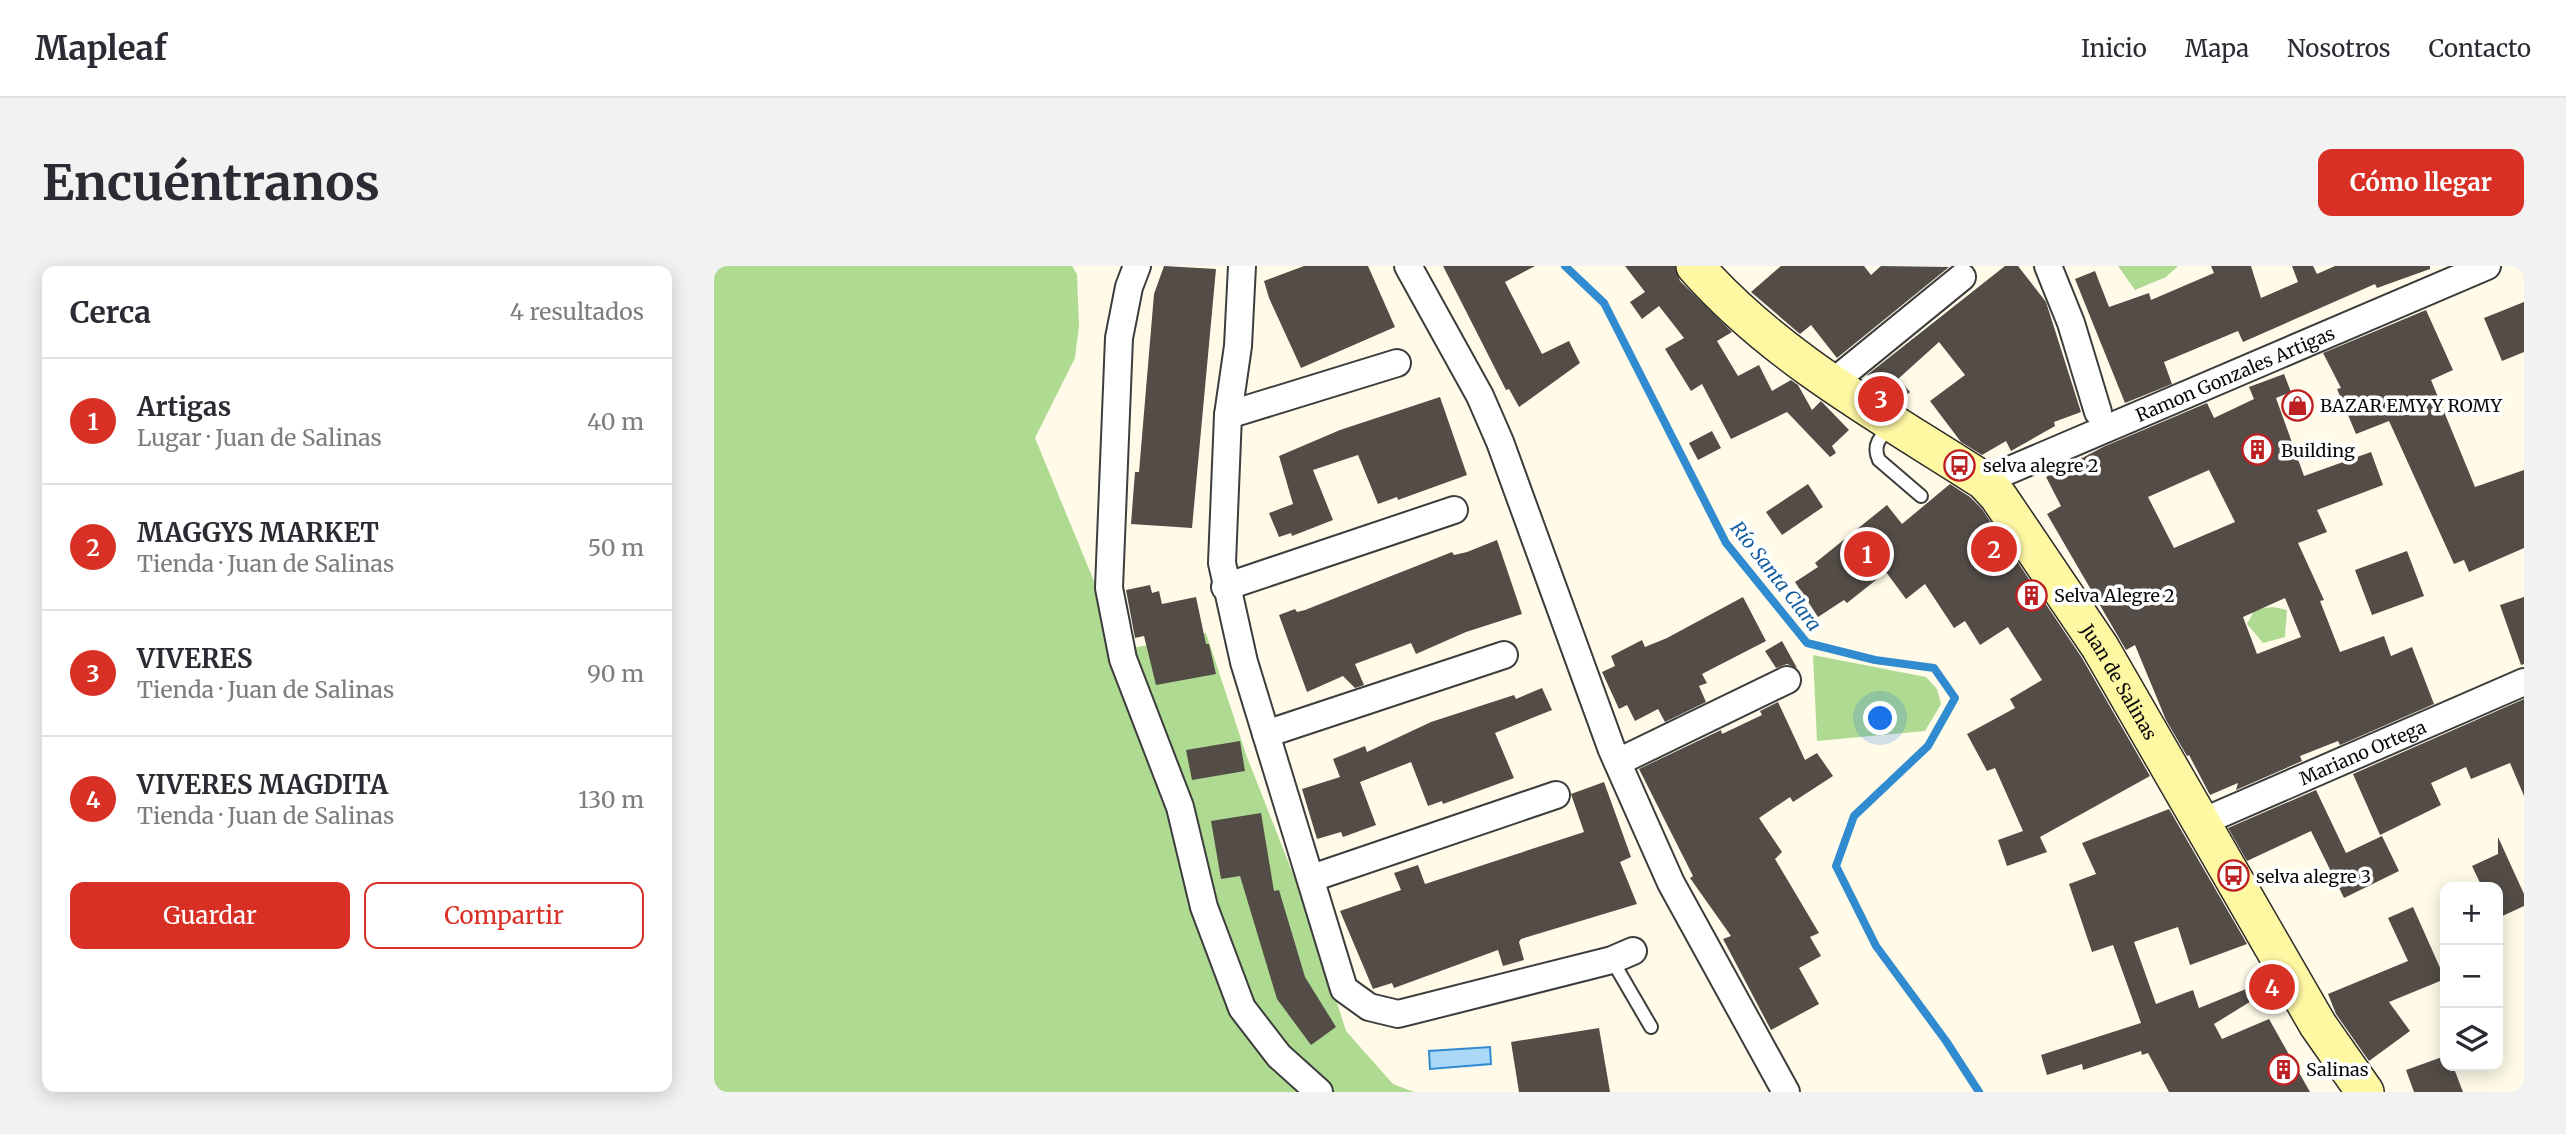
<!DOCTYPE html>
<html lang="es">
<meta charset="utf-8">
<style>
:root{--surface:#fff;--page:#f2f2f3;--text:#2b2b33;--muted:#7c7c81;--line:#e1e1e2;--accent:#d93025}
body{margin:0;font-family:Merriweather,serif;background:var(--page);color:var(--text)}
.controls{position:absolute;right:21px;bottom:21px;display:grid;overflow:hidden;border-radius:14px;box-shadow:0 4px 18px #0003}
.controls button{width:63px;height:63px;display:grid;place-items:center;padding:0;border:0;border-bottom:2px solid var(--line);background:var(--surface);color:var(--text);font:35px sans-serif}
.you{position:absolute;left:1167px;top:453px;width:24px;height:24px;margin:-18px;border:5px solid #fff;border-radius:50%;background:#1a73e8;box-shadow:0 0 0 10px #1a73e833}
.badge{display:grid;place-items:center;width:46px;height:46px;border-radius:50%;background:var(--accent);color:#fff;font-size:23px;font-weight:700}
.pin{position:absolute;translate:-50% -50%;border:4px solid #fff;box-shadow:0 2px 7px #0006}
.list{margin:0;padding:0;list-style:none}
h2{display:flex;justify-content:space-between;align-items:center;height:91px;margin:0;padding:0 28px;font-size:30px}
h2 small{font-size:23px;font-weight:400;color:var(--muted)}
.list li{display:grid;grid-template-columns:46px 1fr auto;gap:21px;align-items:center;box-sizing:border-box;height:126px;padding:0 28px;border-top:2px solid var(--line)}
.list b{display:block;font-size:26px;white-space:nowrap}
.list p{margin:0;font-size:23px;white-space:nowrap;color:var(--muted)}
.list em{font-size:23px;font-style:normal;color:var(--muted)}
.actions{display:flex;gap:14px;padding:21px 28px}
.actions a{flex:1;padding:16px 0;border:2px solid var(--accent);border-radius:14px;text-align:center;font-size:24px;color:var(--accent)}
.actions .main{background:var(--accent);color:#fff}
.icon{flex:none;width:38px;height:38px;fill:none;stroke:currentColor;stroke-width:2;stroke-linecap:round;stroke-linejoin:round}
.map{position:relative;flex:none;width:1810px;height:826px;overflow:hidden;border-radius:14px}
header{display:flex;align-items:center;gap:42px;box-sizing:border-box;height:98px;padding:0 35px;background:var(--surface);border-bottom:2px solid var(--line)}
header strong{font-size:33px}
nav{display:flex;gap:38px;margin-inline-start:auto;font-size:24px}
.intro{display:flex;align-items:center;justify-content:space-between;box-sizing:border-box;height:168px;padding:0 42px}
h1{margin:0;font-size:49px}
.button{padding:18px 32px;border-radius:14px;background:var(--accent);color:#fff;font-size:24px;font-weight:700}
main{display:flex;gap:42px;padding:0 42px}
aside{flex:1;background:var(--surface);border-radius:14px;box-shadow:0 4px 18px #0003}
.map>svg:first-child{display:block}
.forest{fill:#afda91}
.water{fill:#abd8f7;stroke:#318bd0;stroke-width:2}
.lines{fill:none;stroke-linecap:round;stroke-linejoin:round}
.stream{stroke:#318bd0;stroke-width:8}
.building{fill:#534c47;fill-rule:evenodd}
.lane-casing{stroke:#3d3d3d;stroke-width:16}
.street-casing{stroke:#3d3d3d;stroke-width:30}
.secondary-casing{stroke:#2c2c2c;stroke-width:40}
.lane{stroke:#fff;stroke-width:12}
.street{stroke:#fff;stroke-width:26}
.secondary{stroke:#fff8a3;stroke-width:37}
.labels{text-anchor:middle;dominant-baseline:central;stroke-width:7;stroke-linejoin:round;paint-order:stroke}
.street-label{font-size:18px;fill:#0a0a0a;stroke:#fff}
.poi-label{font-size:18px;fill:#0a0a0a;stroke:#fff;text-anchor:start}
.water-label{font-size:19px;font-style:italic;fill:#125c9e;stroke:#fff}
</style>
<header>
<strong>Mapleaf</strong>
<nav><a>Inicio</a><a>Mapa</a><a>Nosotros</a><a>Contacto</a></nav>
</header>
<div class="intro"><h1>Encuéntranos</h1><a class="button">Cómo llegar</a></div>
<main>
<aside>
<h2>Cerca<small>4 resultados</small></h2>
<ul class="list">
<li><span class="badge">1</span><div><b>Artigas</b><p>Lugar · Juan de Salinas</p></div><em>40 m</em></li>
<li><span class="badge">2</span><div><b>MAGGYS MARKET</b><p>Tienda · Juan de Salinas</p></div><em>50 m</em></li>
<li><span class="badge">3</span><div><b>VIVERES</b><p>Tienda · Juan de Salinas</p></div><em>90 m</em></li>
<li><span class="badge">4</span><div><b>VIVERES MAGDITA</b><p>Tienda · Juan de Salinas</p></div><em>130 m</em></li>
</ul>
<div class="actions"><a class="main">Guardar</a><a>Compartir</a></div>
</aside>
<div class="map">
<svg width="1810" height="826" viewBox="0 0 1810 826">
<rect width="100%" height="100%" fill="#fffbe8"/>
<g class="forest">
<path d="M 0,0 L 358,0 L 363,8 L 365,60 L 361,92 L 321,172 L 401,366 L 414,383 L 492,367 L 533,491 L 596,651 L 632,765 L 679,818 L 700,826 L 0,826 Z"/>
<path d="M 1404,0 L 1464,0 L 1452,11 L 1421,24 Z"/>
<path d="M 1559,341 L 1573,344 L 1571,371 L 1549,377 L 1533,358 L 1541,343 Z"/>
<path d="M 1099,389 L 1212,411 L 1223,423 L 1227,438 L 1211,465 L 1103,475 Z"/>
</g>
<path class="water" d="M 776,781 L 777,798 L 716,803 L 715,785 Z"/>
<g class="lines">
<path class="stream" d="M 851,0 L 890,37 L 1012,277 L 1093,377 L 1161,394 L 1220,402 L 1241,432 L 1214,480 L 1140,550 L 1122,600 L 1162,680 L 1232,775 L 1265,826"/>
</g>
<g class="building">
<path d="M 450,0 L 502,3 L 478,262 L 417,258 L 421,206 L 425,206 L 440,28 Z"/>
<path d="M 590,0 L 654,0 L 681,61 L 587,102 L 555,32 L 550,15 Z"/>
<path d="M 729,0 L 821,0 L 791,16 L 828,88 L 855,75 L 866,97 L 805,141 L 795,123 L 792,124 Z"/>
<path d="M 911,0 L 961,0 L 966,15 L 1018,66 L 1003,75 L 1024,110 L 1045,99 L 1058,125 L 1077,114 L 1084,119 L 1098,144 L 1107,135 L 1135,164 L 1118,180 L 1122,187 L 1116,191 L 1073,146 L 1017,173 L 988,118 L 977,125 L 951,83 L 970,72 L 945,40 L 928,53 L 916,36 L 931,26 Z"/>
<path d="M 1067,0 L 1150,0 L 1157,9 L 1167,0 L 1235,1 L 1123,92 L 1097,59 L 1086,68 L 1037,26 Z"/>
<path d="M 1291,0 L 1304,0 L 1332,36 L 1367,146 L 1340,156 L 1341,160 L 1297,185 L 1292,175 L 1268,189 L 1247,176 L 1216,135 L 1251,109 L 1225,76 L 1184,113 L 1196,126 L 1185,136 L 1170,127 L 1153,109 Z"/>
<path d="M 1497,0 L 1537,0 L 1547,32 L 1584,16 L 1578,0 L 1599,0 L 1603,8 L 1621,0 L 1716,0 L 1716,3 L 1663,22 L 1661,18 L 1529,76 L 1524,65 L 1450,96 L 1458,118 L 1411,137 L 1361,13 L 1381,5 L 1395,41 L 1435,27 L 1437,34 L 1500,7 Z"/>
<path d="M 1810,36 L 1810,86 L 1788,95 L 1770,52 Z"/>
<path d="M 1712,44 L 1739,104 L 1717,114 L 1761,221 L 1810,204 L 1810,282 L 1755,306 L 1750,294 L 1740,298 L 1675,155 L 1642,168 L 1623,123 L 1627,122 L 1609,87 Z"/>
<path d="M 1570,108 L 1577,126 L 1562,132 L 1590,210 L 1657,186 L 1669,219 L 1603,244 L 1613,266 L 1584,277 L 1610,334 L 1606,335 L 1626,386 L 1670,370 L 1677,390 L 1698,381 L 1720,438 L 1626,479 L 1624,475 L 1586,490 L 1588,495 L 1522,524 L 1524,517 L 1496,529 L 1475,489 L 1473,490 L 1452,454 L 1421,379 L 1412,384 L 1333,248 L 1347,240 L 1332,211 L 1389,181 L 1493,137 L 1500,152 L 1540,133 L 1535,121 ZM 1495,204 L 1521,256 L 1460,282 L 1434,231 ZM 1571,332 L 1587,371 L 1543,388 L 1529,351 Z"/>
<path d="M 726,131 L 753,209 L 684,234 L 683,231 L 664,238 L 644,189 L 599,204 L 619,254 L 578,270 L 577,267 L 565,271 L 555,247 L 579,238 L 565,190 L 626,164 Z"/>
<path d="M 998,165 L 1007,182 L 984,194 L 975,177 Z"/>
<path d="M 1094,218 L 1109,241 L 1068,269 L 1052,246 Z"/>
<path d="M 1236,218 L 1256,231 L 1268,243 L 1368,392 L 1436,510 L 1326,571 L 1333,586 L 1293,600 L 1284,574 L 1309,565 L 1281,502 L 1273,505 L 1253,468 L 1301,442 L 1296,433 L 1328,414 L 1294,361 L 1266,379 L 1251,355 L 1240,362 L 1211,318 L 1192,333 L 1172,306 L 1133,337 L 1130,334 L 1104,351 L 1081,316 L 1104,301 L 1101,297 L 1173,239 L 1188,258 Z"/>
<path d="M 783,274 L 808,348 L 752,366 L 702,388 L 697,377 L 641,398 L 650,419 L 641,422 L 629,410 L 593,426 L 565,349 L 581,343 L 583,346 L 591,344 L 738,286 L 740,289 L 753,286 Z"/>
<path d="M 1693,285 L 1710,330 L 1658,349 L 1641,304 Z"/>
<path d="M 436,319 L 438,327 L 445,325 L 448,338 L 482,331 L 492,378 L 495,378 L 502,408 L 442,419 L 430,370 L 421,372 L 412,324 Z"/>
<path d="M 1029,331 L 1052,375 L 988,408 L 993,417 L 985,420 L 992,436 L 951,456 L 944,443 L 921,455 L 913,439 L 905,443 L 888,406 L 901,400 L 897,390 L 928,374 L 931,381 L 953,372 Z"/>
<path d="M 1810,331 L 1810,398 L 1807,399 L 1786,339 Z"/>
<path d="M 1068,375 L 1083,402 L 1073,398 L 1062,402 L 1051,385 Z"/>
<path d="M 828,422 L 838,444 L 781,467 L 800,512 L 729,538 L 728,535 L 714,540 L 697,496 L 646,516 L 662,559 L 629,571 L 627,566 L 603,573 L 588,523 L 626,511 L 619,493 L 651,480 L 653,486 L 717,456 L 800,429 L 802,433 Z"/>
<path d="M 1810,433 L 1810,530 L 1796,497 L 1757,513 L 1752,501 L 1717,517 L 1727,539 L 1666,569 L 1639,508 Z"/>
<path d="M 1064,436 L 1091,494 L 1103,487 L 1119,510 L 1079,536 L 1076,531 L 1045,552 L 1068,586 L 1061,593 L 1105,667 L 1096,671 L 1107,690 L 1085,702 L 1105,738 L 1057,764 L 1009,673 L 1017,670 L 976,612 L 979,610 L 925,503 L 1007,464 L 1008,468 L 1048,449 L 1046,445 Z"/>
<path d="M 526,475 L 531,505 L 478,514 L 472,484 Z"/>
<path d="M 890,516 L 917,591 L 906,596 L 923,638 L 807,673 L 805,676 L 810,694 L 789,700 L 784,684 L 680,722 L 678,717 L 659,723 L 626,645 L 687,624 L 680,607 L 704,599 L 711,618 L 870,566 L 857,528 Z"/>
<path d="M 1602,524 L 1632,587 L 1668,570 L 1685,605 L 1630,632 L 1597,565 L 1533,595 L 1514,562 Z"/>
<path d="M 1455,543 L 1533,678 L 1476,699 L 1464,661 L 1420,676 L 1442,738 L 1479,724 L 1485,742 L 1542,719 L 1547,729 L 1500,758 L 1508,773 L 1555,753 L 1596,826 L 1455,826 L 1434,787 L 1428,789 L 1427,785 L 1369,804 L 1368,798 L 1333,809 L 1327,789 L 1427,757 L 1399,679 L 1378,686 L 1355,618 L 1382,608 L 1368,577 Z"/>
<path d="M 547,547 L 560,625 L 565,624 L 591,711 L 622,761 L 597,779 L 563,733 L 526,610 L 507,613 L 497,555 Z"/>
<path d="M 1784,571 L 1810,628 L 1810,640 L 1784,652 L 1784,621 L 1768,621 L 1758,600 L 1784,588 Z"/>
<path d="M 1699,641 L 1731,713 L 1675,736 L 1696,765 L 1655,795 L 1622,748 L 1614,728 L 1694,695 L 1674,652 Z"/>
<path d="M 885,762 L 896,826 L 805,826 L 797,776 Z"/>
<path d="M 1731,790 L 1731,800 L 1739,800 L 1749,826 L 1700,826 L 1692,804 Z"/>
</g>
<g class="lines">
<defs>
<g id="lane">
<path d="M 1177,161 C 1166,171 1158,179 1165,194 L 1207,230"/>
<path d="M 898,694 L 937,761"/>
</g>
<g id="street">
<path d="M 423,0 L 415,21 L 405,72 L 395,322 L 409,393 L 466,541 L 490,641 L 528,742 L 565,790 L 605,826"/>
<path d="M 528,0 L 524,80 L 514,149 L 508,297 L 530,396 L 630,723 L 655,741 L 684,748 L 898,694 L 919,685"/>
<path d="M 694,0 L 766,130 L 786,176 L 898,484 L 929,554 L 957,617 L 1072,826"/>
<path d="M 1334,0 L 1357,57 L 1384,146"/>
<path d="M 1118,117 L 1248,11"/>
<path d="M 514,149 L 683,97"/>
<path id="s1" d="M 1270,215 L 1773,0"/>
<path d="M 511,321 L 740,244"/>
<path d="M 552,468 L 790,389"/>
<path d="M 904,496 L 1073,414"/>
<path id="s2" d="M 1488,556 L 1810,416"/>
<path d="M 598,612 L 842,529"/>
</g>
<g id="secondary">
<path id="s3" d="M 981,0 C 1061,91 1169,150 1270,215 L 1284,230 L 1386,381 L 1604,759 L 1651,826"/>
</g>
</defs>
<use href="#lane" class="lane-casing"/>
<use href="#street" class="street-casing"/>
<use href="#secondary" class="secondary-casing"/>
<use href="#lane" class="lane"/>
<use href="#street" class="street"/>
<use href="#secondary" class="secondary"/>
</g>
<defs>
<symbol id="shop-ring" viewBox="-11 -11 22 22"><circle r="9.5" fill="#fff" stroke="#bd2022" stroke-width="1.5"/><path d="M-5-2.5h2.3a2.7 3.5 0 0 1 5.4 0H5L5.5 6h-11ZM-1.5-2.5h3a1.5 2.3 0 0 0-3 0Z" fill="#bd2022"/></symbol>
<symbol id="building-ring" viewBox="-11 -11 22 22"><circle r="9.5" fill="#fff" stroke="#bd2022" stroke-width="1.5"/><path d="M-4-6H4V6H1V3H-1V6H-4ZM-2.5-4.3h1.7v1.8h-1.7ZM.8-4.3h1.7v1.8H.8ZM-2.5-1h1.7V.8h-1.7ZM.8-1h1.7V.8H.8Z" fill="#bd2022"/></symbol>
<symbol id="bus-ring" viewBox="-11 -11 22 22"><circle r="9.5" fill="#fff" stroke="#bd2022" stroke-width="1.5"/><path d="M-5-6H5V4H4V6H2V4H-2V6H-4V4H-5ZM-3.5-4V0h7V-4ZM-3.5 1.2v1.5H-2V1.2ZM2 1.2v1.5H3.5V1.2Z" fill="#bd2022"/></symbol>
</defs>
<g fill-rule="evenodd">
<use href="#shop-ring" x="1566" y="122" width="35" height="35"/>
<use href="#building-ring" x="1526" y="166" width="35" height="35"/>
<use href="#bus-ring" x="1228" y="182" width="35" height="35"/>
<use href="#building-ring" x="1300" y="312" width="35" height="35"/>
<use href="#bus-ring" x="1502" y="592" width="35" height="35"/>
<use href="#building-ring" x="1552" y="786" width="35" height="35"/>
</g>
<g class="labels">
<g class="street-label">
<text stroke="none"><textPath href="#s1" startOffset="273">Ramon Gonzales Artigas</textPath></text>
<text stroke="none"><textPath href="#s3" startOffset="604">Juan de Salinas</textPath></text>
<text stroke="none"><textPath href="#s2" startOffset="175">Mariano Ortega</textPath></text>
</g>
<g class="poi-label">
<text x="1606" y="139">BAZAR EMY Y ROMY</text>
<text x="1567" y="184">Building</text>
<text x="1269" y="199">selva alegre 2</text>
<text x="1340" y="329">Selva Alegre 2</text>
<text x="1542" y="610">selva alegre 3</text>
<text x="1592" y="803">Salinas</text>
</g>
<g class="water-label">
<text transform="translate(1062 310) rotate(52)">Río Santa Clara</text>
</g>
</g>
</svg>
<div class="controls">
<button>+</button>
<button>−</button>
<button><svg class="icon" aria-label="layers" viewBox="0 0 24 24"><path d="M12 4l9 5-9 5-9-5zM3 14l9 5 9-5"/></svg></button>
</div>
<div class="you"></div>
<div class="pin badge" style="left:1153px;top:288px">1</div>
<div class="pin badge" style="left:1280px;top:283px">2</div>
<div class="pin badge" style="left:1167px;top:133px">3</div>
<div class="pin badge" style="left:1558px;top:721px">4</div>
</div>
</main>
